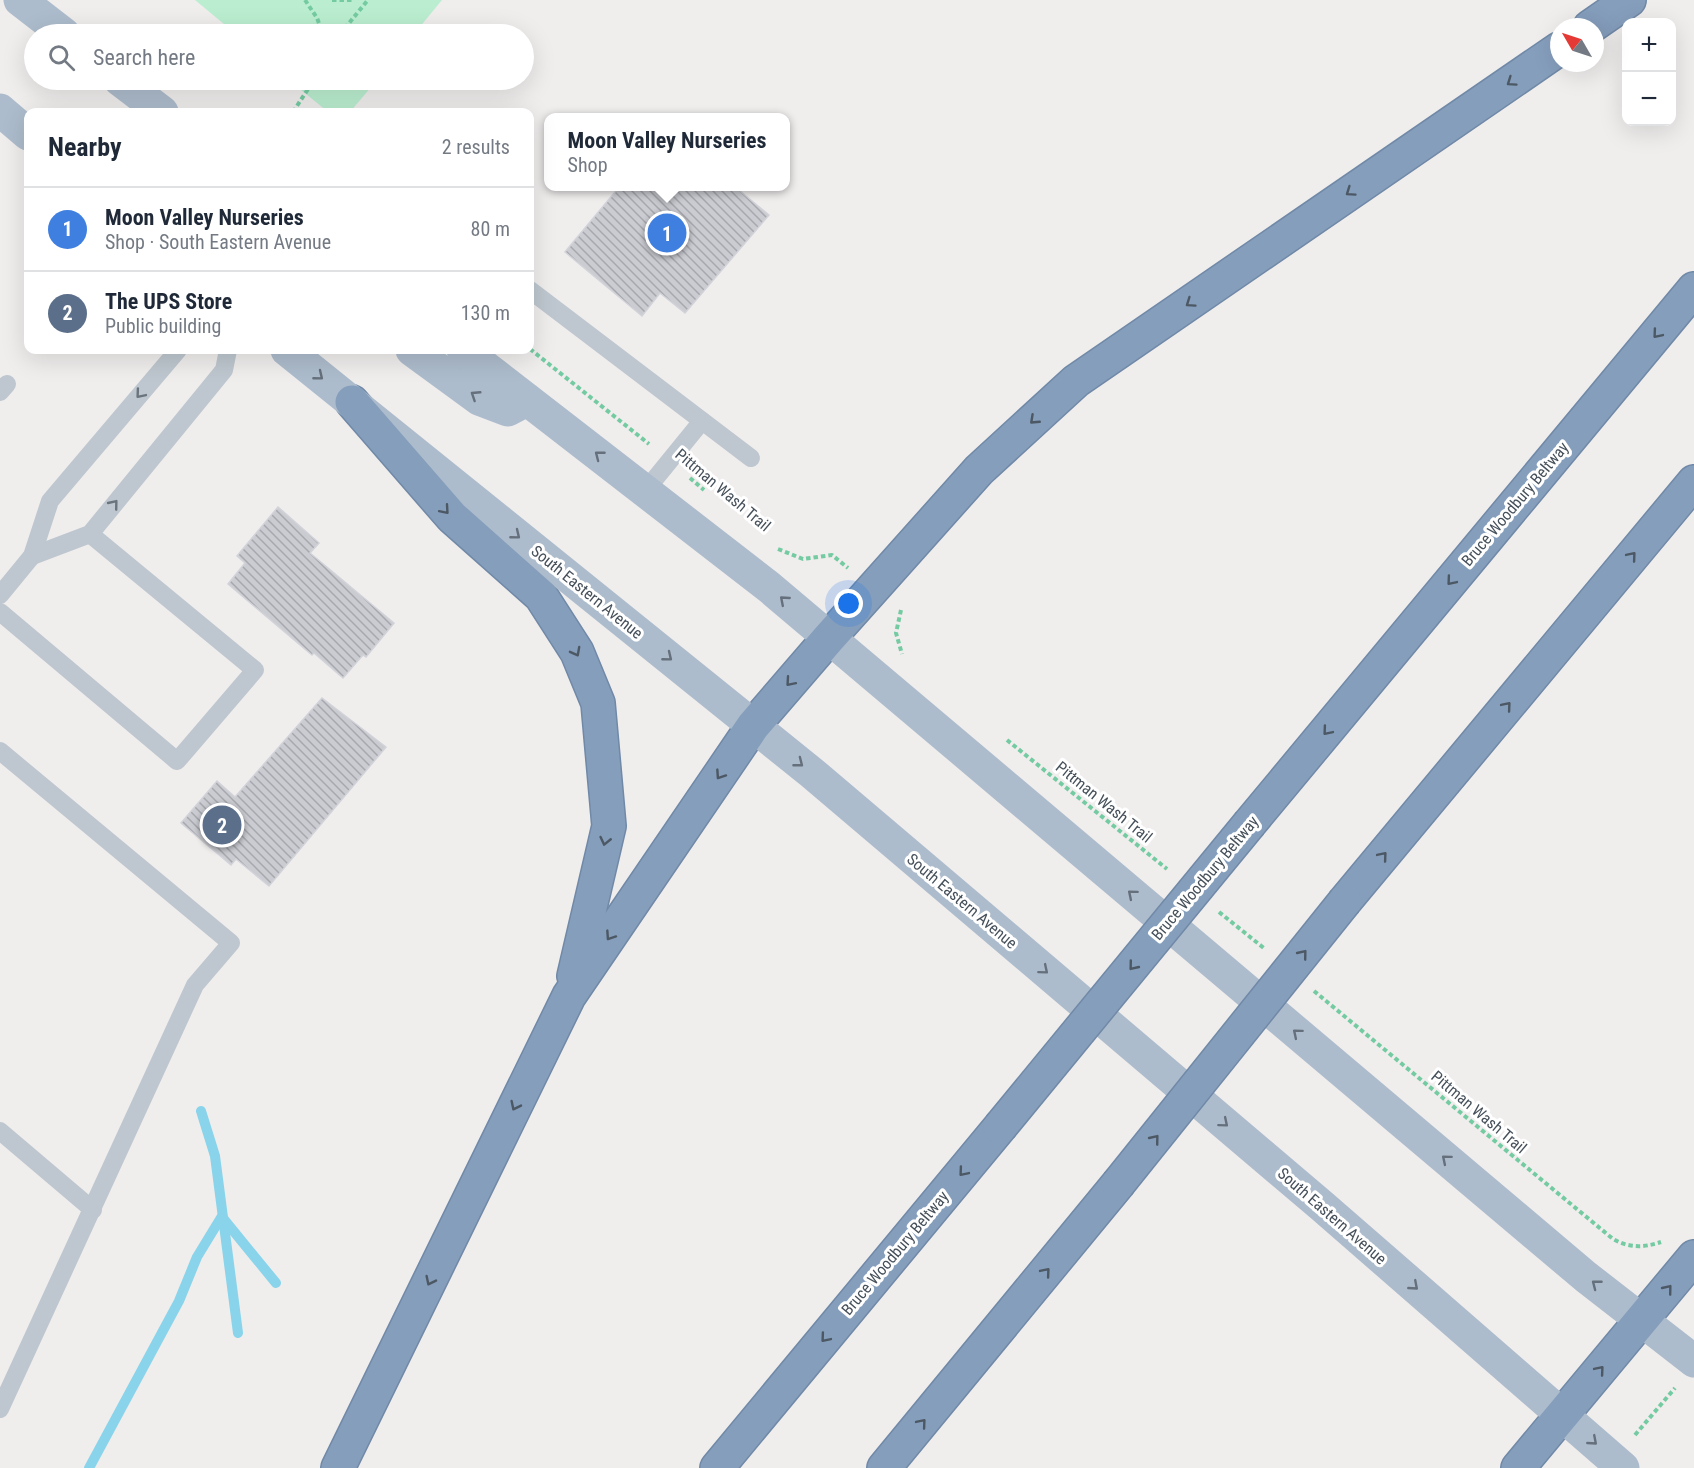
<!DOCTYPE html>
<meta charset="utf-8">
<style>
:root{--surface:#fff;--page:#f2f2f3;--text:#1f2937;--muted:#747a83;--line:#e0e1e3;--accent:#db2777}
body{margin:0;font-family:"Roboto Condensed",sans-serif;background:var(--page);color:var(--text)}
.controls{position:absolute;right:18px;top:18px;display:grid;overflow:hidden;border-radius:12px;box-shadow:0 6px 24px #0002}
.controls button{width:54px;height:54px;display:grid;place-items:center;padding:0;border:0;border-bottom:2px solid var(--line);background:var(--surface);color:var(--text);font:30px sans-serif}
.compass{position:absolute;left:1550px;top:18px;width:54px;height:54px;border-radius:50%;background:var(--surface);box-shadow:0 6px 24px #0002;rotate:309deg}
.you{position:absolute;left:849px;top:604px;width:21px;height:21px;margin:-15px;border:4px solid #fff;border-radius:50%;background:#1a73e8;box-shadow:0 0 0 9px #1a73e833}
.badge{display:grid;place-items:center;width:39px;height:39px;border-radius:50%;background:var(--accent);color:#fff;font-size:20px;font-weight:700}
.pin{position:absolute;translate:-50% -50%;border:3px solid #fff;box-shadow:0 2px 6px #0006}
.popup{position:absolute;left:544px;top:113px;width:246px;height:78px;box-sizing:border-box;display:grid;place-content:center;border-radius:12px;background:var(--surface);filter:drop-shadow(0 2px 4px #0005);font-size:20px;white-space:nowrap;color:var(--muted)}
.popup b{font-size:22px;color:var(--text)}
.popup::after{content:'';position:absolute;left:50%;top:100%;margin-left:-12px;border:12px solid transparent;border-top-color:var(--surface)}
.list{margin:0;padding:0;list-style:none}
h2{display:flex;justify-content:space-between;align-items:center;height:78px;margin:0;padding:0 24px;font-size:26px}
h2 small{font-size:20px;font-weight:400;color:var(--muted)}
.list li{display:grid;grid-template-columns:39px 1fr auto;gap:18px;align-items:center;box-sizing:border-box;height:84px;padding:0 24px;border-top:2px solid var(--line)}
.list b{display:block;font-size:22px;white-space:nowrap}
.list p{margin:0;font-size:20px;white-space:nowrap;color:var(--muted)}
.list em{font-size:20px;font-style:normal;color:var(--muted)}
.icon{flex:none;width:33px;height:33px;fill:none;stroke:currentColor;stroke-width:2;stroke-linecap:round;stroke-linejoin:round}
.map{position:relative;flex:none;width:1694px;height:1468px;overflow:hidden}
.search{position:absolute;background:var(--surface);box-shadow:0 6px 24px #0002;left:24px;top:24px;width:510px;height:66px;display:flex;align-items:center;gap:15px;box-sizing:border-box;padding:0 21px;border-radius:33px;color:var(--muted);font-size:22px}
.panel{position:absolute;background:var(--surface);box-shadow:0 6px 24px #0002;left:24px;top:108px;width:510px;height:246px;border-radius:12px}
.map>svg:first-child{display:block}
.park{fill:#bbeed0}
.lines{fill:none;stroke-linecap:round;stroke-linejoin:round}
.stream{stroke:#89d4ea;stroke-width:10}
.building{fill:url(#building-back-hatch);stroke:#d1d3d9;stroke-width:1.5}
.motorway-casing{stroke:#7089a7;stroke-width:36}
.path{stroke:#74cba2;stroke-width:4;stroke-dasharray:4.5 3;stroke-linecap:butt}
.service{stroke:#bec7cf;stroke-width:18}
.primary{stroke:#adbccc;stroke-width:33}
.motorway{stroke:#859ebc;stroke-width:33}
.motorway-bridge-casing{stroke:#7089a7;stroke-width:36;stroke-linecap:butt}
.motorway-bridge{stroke:#859ebc;stroke-width:33}
.oneway{stroke:#4c5864}
.oneway2{stroke:#65707c}
.oneway3{stroke:#6a747d}
.labels{text-anchor:middle;dominant-baseline:central;stroke-width:6;stroke-linejoin:round;paint-order:stroke}
.street-label{font-size:16px;fill:#46505a;stroke:#fff}
</style>
<div class="map">
<svg width="1694" height="1468" viewBox="0 0 1694 1468">
<defs>
<pattern id="building-back-hatch" width="6" height="6" patternUnits="userSpaceOnUse" patternTransform="scale(1.5)"><rect width="6" height="6" fill="#caccd2"/><path d="M-1 5l2 2M0 0l6 6M5-1l2 2" fill="none" stroke="#a6a8ad"/></pattern>
</defs>
<rect width="100%" height="100%" fill="#f0eded"/>
<g class="park">
<path d="M 195,0 L 442,0 L 414,34 L 236,34 Z"/>
<path d="M 289,80 L 377,80 L 350,112 L 328,112 Z"/>
</g>
<g class="lines">
<g class="stream">
<path d="M 201,1111 L 215,1156 L 238,1333"/>
<path d="M 222,1217 L 276,1283"/>
<path d="M 89,1468 L 179,1301 L 197,1257 L 222,1216"/>
</g>
</g>
<g class="building">
<path d="M 620,186 L 734,186 L 769,215 L 685,313 L 660,293 L 642,316 L 565,252 Z"/>
<path d="M 278,507 L 319,543 L 310,553 L 394,623 L 366,657 L 363,655 L 343,678 L 314,653 L 312,655 L 228,584 L 245,563 L 237,556 Z"/>
<path d="M 322,698 L 386,747 L 269,886 L 236,859 L 231,865 L 181,823 L 217,781 L 235,797 Z"/>
</g>
<g class="lines">
<defs>
<g id="motorway">
<path d="M 1590,27 L 1629,0"/>
<path d="M 352,402 L 452,517 L 541,596 L 577,652 L 598,703 L 609,826 L 574,976"/>
<path d="M 1250,823 L 1694,289"/>
<path d="M 1345,901 L 1694,482"/>
<path d="M 338,1468 L 569,996 L 753,726 L 828,639 L 979,470 L 1076,381 L 1559,49"/>
<path d="M 717,1468 L 1000,1127"/>
<path d="M 884,1468 L 1118,1184"/>
<path d="M 1518,1468 L 1694,1257"/>
</g>
</defs>
<use href="#motorway" class="motorway-casing"/>
<g class="path">
<path d="M 305,0 L 317,18 L 323,34"/>
<path d="M 332,0 L 354,0"/>
<path d="M 340,34 L 368,0"/>
<path d="M 293,112 L 314,80"/>
<path d="M 530,349 L 649,444"/>
<path d="M 690,478 L 704,490"/>
<path d="M 778,549 L 803,559 L 832,555 L 848,568"/>
<path d="M 901,610 L 896,633 L 902,654"/>
<path d="M 1007,740 L 1167,869"/>
<path d="M 1219,912 L 1265,949"/>
<path d="M 1314,991 L 1613,1239 C 1629,1248 1643,1248 1661,1242"/>
<path d="M 1635,1435 L 1675,1388"/>
</g>
<g class="service">
<path d="M 530,290 L 751,458"/>
<path d="M 0,392 L 7,384"/>
<path d="M 645,491 L 702,421"/>
<path d="M 32,556 L 90,534 L 224,370 L 228,350"/>
<path d="M 0,595 L 32,556 L 50,501 L 178,350"/>
<path d="M 0,612 L 177,761 L 255,670 L 90,534"/>
<path d="M 0,751 L 231,943 L 195,985 L 0,1409"/>
<path d="M 0,1131 L 93,1210"/>
</g>
<g class="primary">
<path d="M 20,0 L 64,34"/>
<path d="M 120,80 L 162,112"/>
<path d="M 0,110 L 28,134"/>
<path d="M 287,350 L 812,773 L 1322,1206 L 1623,1468"/>
<path d="M 412,350 L 479,399 L 508,410 L 527,400"/>
<path d="M 463,350 L 769,587 L 1586,1277 L 1694,1361"/>
</g>
<use href="#motorway" class="motorway"/>
<defs>
<g id="motorway-bridge">
<path d="M 1000,1127 L 1250,823"/>
<path d="M 1118,1184 L 1345,901"/>
</g>
</defs>
<use href="#motorway-bridge" class="motorway-bridge-casing"/>
<use href="#motorway-bridge" class="motorway-bridge"/>
</g>
<defs><path id="oneway-chevron" d="M-2-3.5L2.5 0L-2 3.5" fill="none" stroke-width="1.6" stroke-linecap="round" stroke-linejoin="round" transform="scale(1.5)"/></defs>
<g class="oneway">
<use href="#oneway-chevron" transform="translate(1511 82) rotate(145)"/>
<use href="#oneway-chevron" transform="translate(1350 192) rotate(145)"/>
<use href="#oneway-chevron" transform="translate(1190 303) rotate(145)"/>
<use href="#oneway-chevron" transform="translate(1657 334) rotate(130)"/>
<use href="#oneway-chevron" transform="translate(1034 420) rotate(137)"/>
<use href="#oneway-chevron" transform="translate(445 510) rotate(49)"/>
<use href="#oneway-chevron" transform="translate(1632 556) rotate(-50)"/>
<use href="#oneway-chevron" transform="translate(1451 581) rotate(130)"/>
<use href="#oneway-chevron" transform="translate(576 652) rotate(62)"/>
<use href="#oneway-chevron" transform="translate(790 682) rotate(131)"/>
<use href="#oneway-chevron" transform="translate(1507 706) rotate(-50)"/>
<use href="#oneway-chevron" transform="translate(1327 731) rotate(130)"/>
<use href="#oneway-chevron" transform="translate(720 775) rotate(124)"/>
<use href="#oneway-chevron" transform="translate(605 841) rotate(103)"/>
<use href="#oneway-chevron" transform="translate(1383 856) rotate(-50)"/>
<use href="#oneway-chevron" transform="translate(610 936) rotate(124)"/>
<use href="#oneway-chevron" transform="translate(1303 954) rotate(-51)"/>
<use href="#oneway-chevron" transform="translate(1133 966) rotate(129)"/>
<use href="#oneway-chevron" transform="translate(515 1106) rotate(116)"/>
<use href="#oneway-chevron" transform="translate(1155 1139) rotate(-51)"/>
<use href="#oneway-chevron" transform="translate(963 1172) rotate(130)"/>
<use href="#oneway-chevron" transform="translate(1046 1272) rotate(-50)"/>
<use href="#oneway-chevron" transform="translate(430 1281) rotate(116)"/>
<use href="#oneway-chevron" transform="translate(1668 1289) rotate(-51)"/>
<use href="#oneway-chevron" transform="translate(825 1338) rotate(130)"/>
<use href="#oneway-chevron" transform="translate(1600 1370) rotate(-50)"/>
<use href="#oneway-chevron" transform="translate(922 1423) rotate(-50)"/>
</g>
<g class="oneway2">
<use href="#oneway-chevron" transform="translate(319 376) rotate(39)"/>
<use href="#oneway-chevron" transform="translate(475 395) rotate(-147)"/>
<use href="#oneway-chevron" transform="translate(599 455) rotate(-142)"/>
<use href="#oneway-chevron" transform="translate(516 535) rotate(39)"/>
<use href="#oneway-chevron" transform="translate(784 600) rotate(-139)"/>
<use href="#oneway-chevron" transform="translate(668 657) rotate(39)"/>
<use href="#oneway-chevron" transform="translate(799 763) rotate(38)"/>
<use href="#oneway-chevron" transform="translate(1132 894) rotate(-140)"/>
<use href="#oneway-chevron" transform="translate(1044 970) rotate(40)"/>
<use href="#oneway-chevron" transform="translate(1297 1033) rotate(-140)"/>
<use href="#oneway-chevron" transform="translate(1224 1123) rotate(40)"/>
<use href="#oneway-chevron" transform="translate(1446 1159) rotate(-140)"/>
<use href="#oneway-chevron" transform="translate(1596 1284) rotate(-142)"/>
<use href="#oneway-chevron" transform="translate(1414 1286) rotate(41)"/>
<use href="#oneway-chevron" transform="translate(1593 1441) rotate(41)"/>
</g>
<g class="oneway3">
<use href="#oneway-chevron" transform="translate(140 394) rotate(130)"/>
<use href="#oneway-chevron" transform="translate(114 504) rotate(-51)"/>
</g>
<g class="labels">
<g class="street-label">
<text transform="translate(723 490) rotate(40)">Pittman Wash Trail</text>
<text transform="translate(1515 504) rotate(-50)">Bruce Woodbury Beltway</text>
<text transform="translate(587 592) rotate(39)">South Eastern Avenue</text>
<text transform="translate(1104 802) rotate(39)">Pittman Wash Trail</text>
<text transform="translate(1205 878) rotate(-50)">Bruce Woodbury Beltway</text>
<text transform="translate(962 901) rotate(40)">South Eastern Avenue</text>
<text transform="translate(1479 1112) rotate(40)">Pittman Wash Trail</text>
<text transform="translate(1332 1216) rotate(41)">South Eastern Avenue</text>
<text transform="translate(895 1253) rotate(-50)">Bruce Woodbury Beltway</text>
</g>
</g>
</svg>
<div class="controls">
<button>+</button>
<button>−</button>
</div>
<svg class="compass" viewBox="-18 -18 36 36"><path d="M0-13l5 13h-10z" fill="#e53935"/><path d="M0 13l5-13h-10z" fill="#747a83"/></svg>
<div class="you"></div>
<div class="pin badge" style="left:667px;top:233px;background:#3f7fe0">1</div>
<div class="popup"><b>Moon Valley Nurseries</b>Shop</div>
<div class="pin badge" style="left:222px;top:825px;background:#5c6f8a">2</div>
<div class="search"><svg class="icon" aria-label="search" viewBox="0 0 24 24"><circle cx="10" cy="10" r="6"/><path d="M15 15l6 6"/></svg>Search here</div>
<section class="panel">
<h2>Nearby<small>2 results</small></h2>
<ul class="list">
<li><span class="badge" style="background:#3f7fe0">1</span><div><b>Moon Valley Nurseries</b><p>Shop · South Eastern Avenue</p></div><em>80 m</em></li>
<li><span class="badge" style="background:#5c6f8a">2</span><div><b>The UPS Store</b><p>Public building</p></div><em>130 m</em></li>
</ul>
</section>
</div>
